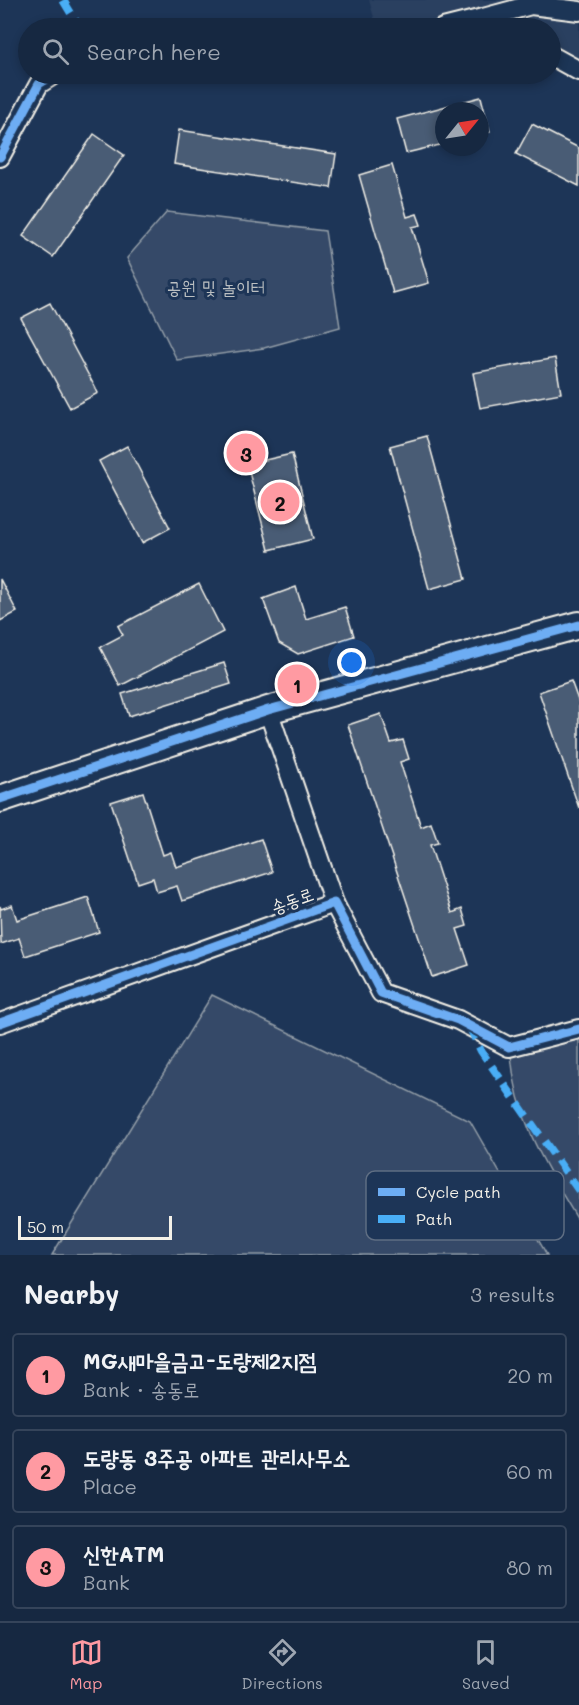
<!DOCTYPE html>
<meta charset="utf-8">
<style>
:root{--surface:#162841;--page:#1f3048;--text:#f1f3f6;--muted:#9ea6b1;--line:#35445a;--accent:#ff9aa2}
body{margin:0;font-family:Mali,"Poor Story",sans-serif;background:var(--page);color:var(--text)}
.compass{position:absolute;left:435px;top:102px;width:54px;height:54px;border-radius:50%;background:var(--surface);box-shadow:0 3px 9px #0003;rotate:60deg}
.scale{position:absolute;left:18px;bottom:15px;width:154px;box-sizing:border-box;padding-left:6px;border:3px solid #f4f1e8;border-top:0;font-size:16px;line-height:21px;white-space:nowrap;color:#f4f1e8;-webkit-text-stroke:4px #1d3557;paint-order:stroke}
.you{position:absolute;left:352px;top:663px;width:21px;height:21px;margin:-15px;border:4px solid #fff;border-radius:50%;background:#1a73e8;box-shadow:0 0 0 9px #1a73e833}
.badge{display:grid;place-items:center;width:39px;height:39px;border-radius:50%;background:var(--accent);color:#111;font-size:20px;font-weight:700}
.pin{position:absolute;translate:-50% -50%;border:3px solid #fff;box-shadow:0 2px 6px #0006}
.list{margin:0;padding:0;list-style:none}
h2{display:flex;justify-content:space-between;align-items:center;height:78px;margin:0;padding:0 24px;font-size:26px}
h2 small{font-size:20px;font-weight:400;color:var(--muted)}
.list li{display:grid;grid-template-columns:39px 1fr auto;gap:18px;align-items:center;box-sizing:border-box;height:84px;margin:0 12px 12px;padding:0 12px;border:2px solid var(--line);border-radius:6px}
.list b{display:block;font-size:22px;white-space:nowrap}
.list p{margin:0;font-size:20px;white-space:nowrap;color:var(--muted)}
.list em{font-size:20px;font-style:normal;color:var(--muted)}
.icon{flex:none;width:33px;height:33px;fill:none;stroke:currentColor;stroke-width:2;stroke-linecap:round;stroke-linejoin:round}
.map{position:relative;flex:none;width:579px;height:1255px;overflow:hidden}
.search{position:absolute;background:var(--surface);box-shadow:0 3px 9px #0003;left:18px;right:18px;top:18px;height:66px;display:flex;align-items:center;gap:15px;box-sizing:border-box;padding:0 21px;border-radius:33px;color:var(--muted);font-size:22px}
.sheet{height:366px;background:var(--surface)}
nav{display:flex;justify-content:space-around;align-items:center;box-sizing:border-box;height:84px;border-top:2px solid var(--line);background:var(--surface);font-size:16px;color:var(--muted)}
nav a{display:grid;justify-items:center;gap:3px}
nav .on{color:var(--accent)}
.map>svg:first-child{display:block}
.built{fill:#2a4060}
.green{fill:#354a67;stroke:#949ea8;stroke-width:1.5}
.building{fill:#485b74;stroke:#f4f1e8;stroke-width:1.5}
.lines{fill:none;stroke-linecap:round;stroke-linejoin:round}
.street-casing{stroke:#f4f1e8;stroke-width:22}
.secondary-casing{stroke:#f4f1e8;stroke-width:30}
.street{stroke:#1d3557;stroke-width:18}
.secondary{stroke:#1d3557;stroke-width:26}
.quiet{stroke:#49aef6;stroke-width:8;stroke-dasharray:15 8;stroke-linecap:butt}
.cycleway-casing{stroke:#1d3557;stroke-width:13}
.cycleway{stroke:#6dadf4;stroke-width:9}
.labels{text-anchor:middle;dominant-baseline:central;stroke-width:6;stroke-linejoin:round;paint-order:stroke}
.park-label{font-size:18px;fill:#bbbfc1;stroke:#1d3557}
.street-label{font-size:18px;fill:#f4f1e8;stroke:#1d3557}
.key{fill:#1d3557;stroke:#5e6d82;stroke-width:1.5}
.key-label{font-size:16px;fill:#f4f1e8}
</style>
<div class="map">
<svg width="579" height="1255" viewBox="0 0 579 1255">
<rect width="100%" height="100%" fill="#1d3557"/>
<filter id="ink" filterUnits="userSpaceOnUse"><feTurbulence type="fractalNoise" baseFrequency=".0167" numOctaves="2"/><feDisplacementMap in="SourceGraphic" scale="12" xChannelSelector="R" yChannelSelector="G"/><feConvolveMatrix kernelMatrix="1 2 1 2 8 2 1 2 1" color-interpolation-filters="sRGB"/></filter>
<g filter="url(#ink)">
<path class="built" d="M 369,0 L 579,0 L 579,71 L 551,55 L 550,28 L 502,28 L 483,18 L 443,28 L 377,28 Z"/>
<g class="green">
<path d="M 167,212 L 325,231 L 340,327 L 264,348 L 177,360 L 127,258 Z"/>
<path d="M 212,995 L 470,1121 L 547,1255 L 52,1255 Z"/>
<path d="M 579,1038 L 579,1222 C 546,1166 517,1123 511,1056 Z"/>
</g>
<g class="building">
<path d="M 481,97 L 490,132 L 480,134 L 480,111 L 444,111 L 444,144 L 406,153 L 397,119 Z"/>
<path d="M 532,124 L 579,148 L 579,186 L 516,154 Z"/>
<path d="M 179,130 L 336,154 L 331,188 L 174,164 Z"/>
<path d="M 94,134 L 124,155 L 53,257 L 23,236 Z"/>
<path d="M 392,165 L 407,217 L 417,214 L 421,225 L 412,227 L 429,283 L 393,293 L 359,175 Z"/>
<path d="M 50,303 L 98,393 L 70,408 L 21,318 Z"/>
<path d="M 555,358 L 561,393 L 480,408 L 473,373 Z"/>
<path d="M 427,436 L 466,579 L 429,589 L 390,446 Z"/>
<path d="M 127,446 L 170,528 L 142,543 L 99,461 Z"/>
<path d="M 292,454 L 313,539 L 269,550 L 247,464 Z"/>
<path d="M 0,579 L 17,612 L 0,621 Z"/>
<path d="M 199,584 L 223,632 L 120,686 L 100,647 L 123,635 L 118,626 Z"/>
<path d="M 296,587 L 306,619 L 345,607 L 354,636 L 298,654 L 279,643 L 263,599 Z"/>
<path d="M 224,663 L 231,684 L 129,716 L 122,694 Z"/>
<path d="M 571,681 L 579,703 L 579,808 L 539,692 Z"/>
<path d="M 381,714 L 391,743 L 403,740 L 409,759 L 400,762 L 421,827 L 431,823 L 438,843 L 430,845 L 452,913 L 462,909 L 467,926 L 457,929 L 469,965 L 432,977 L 348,725 Z"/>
<path d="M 143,792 L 163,855 L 171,852 L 176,867 L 261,839 L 272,872 L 182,901 L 177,886 L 157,892 L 153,878 L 138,883 L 111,802 Z"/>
<path d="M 88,897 L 99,932 L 25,956 L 19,938 L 1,944 L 0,906 L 1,909 L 12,905 L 17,920 Z"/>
</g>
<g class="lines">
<defs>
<g id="street">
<path d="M 483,18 L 531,5 L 579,11"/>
<path d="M 443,28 L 483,18 L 502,28"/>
<path d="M 550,55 L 579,71"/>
<path d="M 0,157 L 39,84 L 55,74"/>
<path d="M 268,710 L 334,903"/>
<path d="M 0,1023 L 334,903 L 381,993 L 458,1020 L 509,1047 L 579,1029"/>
</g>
<path id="secondary" d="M 0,799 L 268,710 L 579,625"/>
</defs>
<use href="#street" class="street-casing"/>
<use href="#secondary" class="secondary-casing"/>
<use href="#street" class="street"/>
<use href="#secondary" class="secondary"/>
<g class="quiet">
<path d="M 63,0 L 80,28"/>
<path d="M 469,1026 L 481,1051 L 579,1191"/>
</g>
<defs>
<g id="cycleway">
<path d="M 0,157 L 39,84 L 55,74"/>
<path d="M 0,799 L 268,710 L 579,625"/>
<path d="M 0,1023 L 334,903 L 381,993 L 458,1020 L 509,1047 L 579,1029"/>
</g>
</defs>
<use href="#cycleway" class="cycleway-casing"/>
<use href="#cycleway" class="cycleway"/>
</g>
</g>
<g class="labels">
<g class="park-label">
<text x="216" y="287">공원 및 놀이터</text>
</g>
<g class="street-label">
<text transform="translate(292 900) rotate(-20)">송동로</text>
</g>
</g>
<rect x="366" y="1171" width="198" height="69" rx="9" class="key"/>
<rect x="378" y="1188" width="27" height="8" fill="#6dadf4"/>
<rect x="378" y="1215" width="27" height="8" fill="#49aef6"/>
<g class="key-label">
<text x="416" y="1198">Cycle path</text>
<text x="416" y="1225">Path</text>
</g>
</svg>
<svg class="compass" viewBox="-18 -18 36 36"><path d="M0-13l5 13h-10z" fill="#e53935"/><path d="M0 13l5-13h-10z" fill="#9ea6b1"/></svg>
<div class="scale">50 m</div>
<div class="you"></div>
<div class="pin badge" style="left:297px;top:684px">1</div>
<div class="pin badge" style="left:280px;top:502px">2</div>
<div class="pin badge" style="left:246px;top:453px">3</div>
<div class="search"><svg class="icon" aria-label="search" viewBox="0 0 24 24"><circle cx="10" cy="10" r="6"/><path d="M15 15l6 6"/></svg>Search here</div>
</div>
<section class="sheet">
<h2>Nearby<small>3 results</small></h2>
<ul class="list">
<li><span class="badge">1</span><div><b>MG새마을금고-도량제2지점</b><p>Bank · 송동로</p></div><em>20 m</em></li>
<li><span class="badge">2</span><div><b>도량동 3주공 아파트 관리사무소</b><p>Place</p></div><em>60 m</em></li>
<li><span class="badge">3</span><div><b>신한ATM</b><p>Bank</p></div><em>80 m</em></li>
</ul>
</section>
<nav>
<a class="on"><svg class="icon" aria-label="map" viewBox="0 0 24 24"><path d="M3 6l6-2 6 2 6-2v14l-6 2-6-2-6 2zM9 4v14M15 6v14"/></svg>Map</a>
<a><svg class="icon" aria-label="directions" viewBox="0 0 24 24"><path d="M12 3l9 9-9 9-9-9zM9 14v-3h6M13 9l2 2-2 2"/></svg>Directions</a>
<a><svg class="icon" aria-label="saved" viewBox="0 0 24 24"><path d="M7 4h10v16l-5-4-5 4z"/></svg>Saved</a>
</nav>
